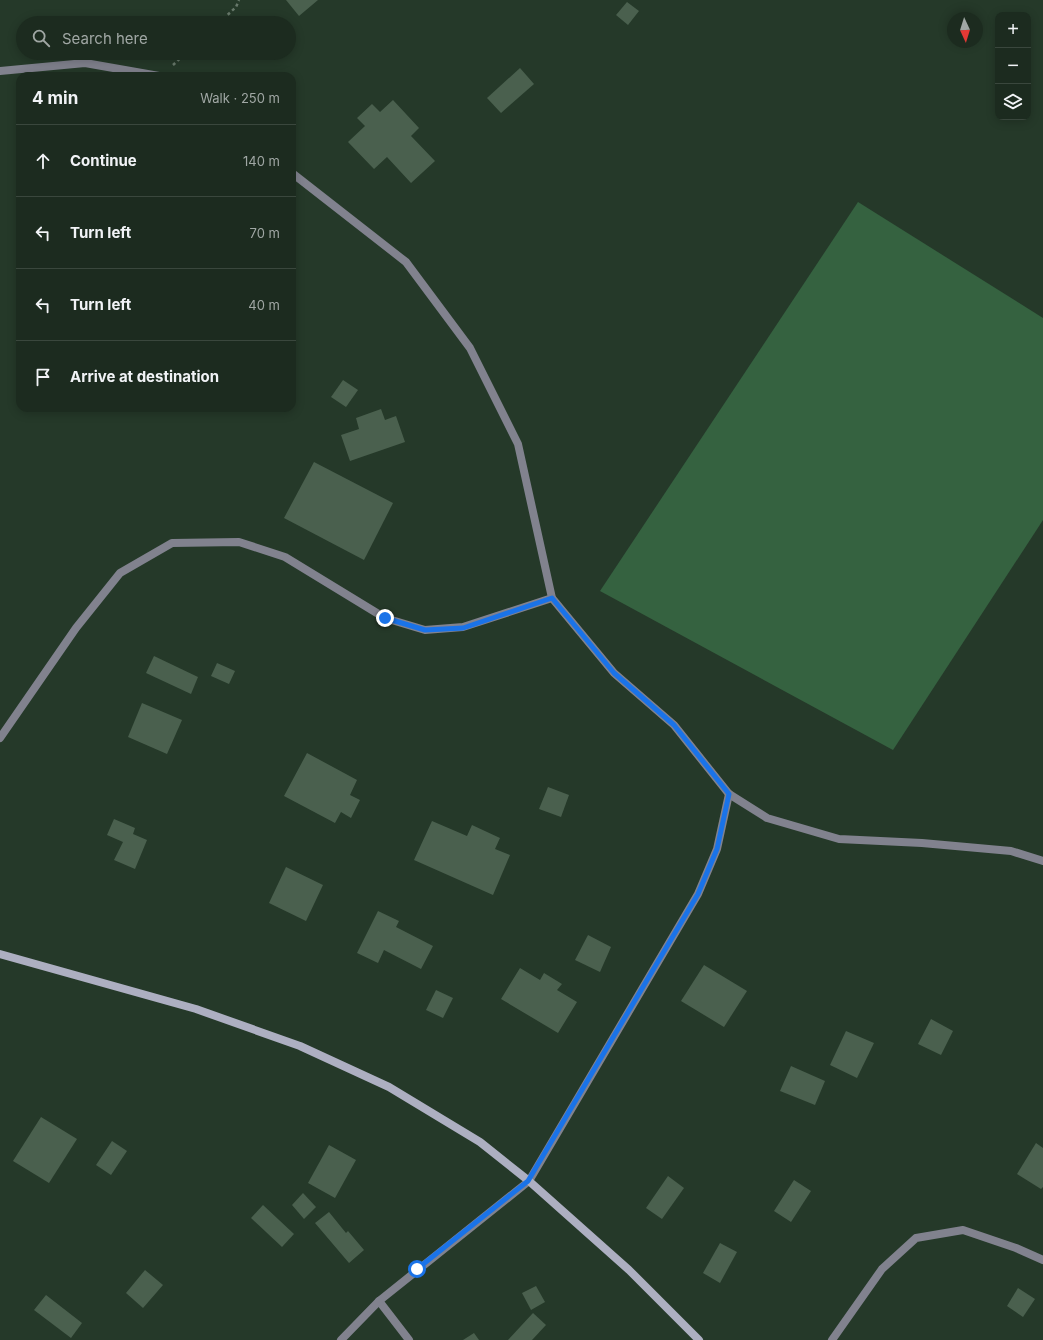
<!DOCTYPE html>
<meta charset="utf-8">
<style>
:root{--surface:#1c2b1f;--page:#253328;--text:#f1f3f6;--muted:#a0a7a4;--line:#3a473d}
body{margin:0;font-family:Inter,sans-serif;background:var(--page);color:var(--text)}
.controls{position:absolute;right:12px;top:12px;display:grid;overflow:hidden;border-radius:8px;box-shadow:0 2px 10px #0003}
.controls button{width:36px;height:36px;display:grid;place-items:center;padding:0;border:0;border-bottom:1px solid var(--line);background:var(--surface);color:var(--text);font:20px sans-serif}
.compass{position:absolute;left:947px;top:12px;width:36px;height:36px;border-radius:50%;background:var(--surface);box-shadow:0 2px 10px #0003;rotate:176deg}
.stop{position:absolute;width:12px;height:12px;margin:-9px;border:3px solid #1a73e8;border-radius:50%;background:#fff}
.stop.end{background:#1a73e8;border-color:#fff;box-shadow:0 1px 4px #0008}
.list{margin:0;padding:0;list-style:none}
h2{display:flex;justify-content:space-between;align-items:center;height:52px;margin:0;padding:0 16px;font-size:17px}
h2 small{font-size:13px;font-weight:400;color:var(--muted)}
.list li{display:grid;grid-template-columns:26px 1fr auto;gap:12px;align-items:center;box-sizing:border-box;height:72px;padding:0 16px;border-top:1px solid var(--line)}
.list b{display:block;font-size:15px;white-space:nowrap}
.list em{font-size:13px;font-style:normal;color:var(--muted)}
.icon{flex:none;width:22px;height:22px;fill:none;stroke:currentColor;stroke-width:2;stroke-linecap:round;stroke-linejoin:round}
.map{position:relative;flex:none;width:1043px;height:1340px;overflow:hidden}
.search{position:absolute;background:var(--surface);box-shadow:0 2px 10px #0003;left:16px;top:16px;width:280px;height:44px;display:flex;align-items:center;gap:10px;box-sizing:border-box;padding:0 14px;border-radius:22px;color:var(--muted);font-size:15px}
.panel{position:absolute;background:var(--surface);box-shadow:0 2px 10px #0003;left:16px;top:72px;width:280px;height:340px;border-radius:12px}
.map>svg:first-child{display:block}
.green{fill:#356240}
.building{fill:#4a604e}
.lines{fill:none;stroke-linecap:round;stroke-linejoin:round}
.path{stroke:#68796b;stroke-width:2.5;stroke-dasharray:3 3;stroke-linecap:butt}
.street{stroke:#81828e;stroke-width:8}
.secondary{stroke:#adafc1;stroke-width:8}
.route{stroke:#1a73e8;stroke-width:5}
</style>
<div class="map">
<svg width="1043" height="1340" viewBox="0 0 1043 1340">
<rect width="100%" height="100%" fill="#253929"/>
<path class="green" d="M 858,202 L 1043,318 L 1043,520 L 893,750 L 600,591 Z"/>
<g class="building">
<path d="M 286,0 L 318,0 L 299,16 Z"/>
<path d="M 627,2 L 639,11 L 628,25 L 616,15 Z"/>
<path d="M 520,68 L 534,84 L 501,113 L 487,98 Z"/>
<path d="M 393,100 L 419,128 L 411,136 L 435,161 L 411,183 L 387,157 L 374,169 L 348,142 L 365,126 L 357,118 L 372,104 L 380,112 Z"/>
<path d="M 343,380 L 358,390 L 346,407 L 331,397 Z"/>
<path d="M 381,409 L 385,420 L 396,416 L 405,442 L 350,461 L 341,435 L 359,429 L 356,418 Z"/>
<path d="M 314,462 L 393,503 L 364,560 L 284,518 Z"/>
<path d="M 154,656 L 198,677 L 191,694 L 146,673 Z"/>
<path d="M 217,663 L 235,671 L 229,684 L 211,676 Z"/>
<path d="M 142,703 L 182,720 L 167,754 L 128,737 Z"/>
<path d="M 307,753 L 357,780 L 350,795 L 360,800 L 351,818 L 341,812 L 335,823 L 284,796 Z"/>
<path d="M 548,787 L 569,795 L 561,817 L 539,809 Z"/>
<path d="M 114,819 L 135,828 L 133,834 L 147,840 L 135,869 L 114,860 L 123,842 L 107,835 Z"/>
<path d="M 432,821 L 467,836 L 472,825 L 500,838 L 495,849 L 510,855 L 493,895 L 414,860 Z"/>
<path d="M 286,867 L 323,885 L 306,921 L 269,903 Z"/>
<path d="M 378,911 L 399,921 L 396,927 L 433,946 L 421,969 L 384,950 L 378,963 L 357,953 Z"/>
<path d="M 588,935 L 611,947 L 600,972 L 575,960 Z"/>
<path d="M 704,965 L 747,991 L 724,1027 L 681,1001 Z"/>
<path d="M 520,968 L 540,980 L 544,973 L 562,984 L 557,990 L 577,1002 L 558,1033 L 501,999 Z"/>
<path d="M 436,990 L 453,998 L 443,1018 L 426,1010 Z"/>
<path d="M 931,1019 L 953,1031 L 941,1055 L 918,1044 Z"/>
<path d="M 846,1031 L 874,1043 L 857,1078 L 830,1065 Z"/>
<path d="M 791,1066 L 825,1081 L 815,1105 L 780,1091 Z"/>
<path d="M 41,1117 L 77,1139 L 49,1183 L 13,1161 Z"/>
<path d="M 112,1141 L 127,1151 L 111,1175 L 96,1165 Z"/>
<path d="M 1036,1143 L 1043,1148 L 1043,1187 L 1041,1189 L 1017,1174 Z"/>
<path d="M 329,1145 L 356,1160 L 335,1198 L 308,1183 Z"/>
<path d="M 668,1176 L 684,1188 L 662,1219 L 646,1208 Z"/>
<path d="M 794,1180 L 811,1191 L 791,1222 L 774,1211 Z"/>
<path d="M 303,1193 L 316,1207 L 304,1219 L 292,1205 Z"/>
<path d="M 263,1205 L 294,1234 L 282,1247 L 251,1218 Z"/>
<path d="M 329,1212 L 346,1233 L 348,1231 L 364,1250 L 349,1263 L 315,1223 Z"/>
<path d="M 720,1243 L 737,1252 L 720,1283 L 703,1273 Z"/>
<path d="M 145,1270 L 163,1285 L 143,1308 L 126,1293 Z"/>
<path d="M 536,1286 L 545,1302 L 531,1310 L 522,1293 Z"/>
<path d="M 1018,1288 L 1035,1299 L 1023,1317 L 1007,1306 Z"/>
<path d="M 46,1295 L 82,1323 L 71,1338 L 34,1310 Z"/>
<path d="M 533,1313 L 546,1325 L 532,1340 L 508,1340 Z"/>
<path d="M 474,1333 L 479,1340 L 463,1340 Z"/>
</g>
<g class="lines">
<g class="path">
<path d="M 219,23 L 236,7 L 239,0"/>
<path d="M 173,65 L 186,53"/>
</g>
<g class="street">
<path d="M 0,71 L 85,63 L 159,76"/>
<path d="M 292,173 L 406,262 L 470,348 L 518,444 L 552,598 L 614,673 L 674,725 L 729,794 L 767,818 L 839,839 L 922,843 L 1011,851 L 1043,861"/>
<path d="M 0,738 L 76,628 L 120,573 L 172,543 L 239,542 L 285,557 L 385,618 L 425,630 L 463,627 L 552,598"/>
<path d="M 379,1301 L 409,1340"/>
<path d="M 341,1340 L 379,1301 L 529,1181 L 698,894 L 717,849 L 729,794"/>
<path d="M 832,1340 L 882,1269 L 916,1238 L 963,1230 L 1016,1248 L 1043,1260"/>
</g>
<path class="secondary" d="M 0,954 L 196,1009 L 300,1046 L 389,1087 L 480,1142 L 529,1181 L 629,1270 L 699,1340"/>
</g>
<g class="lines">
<path class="route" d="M 385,618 L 425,630 L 463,628 L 552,598 L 614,673 L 674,725 L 729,794 L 717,849 L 698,894 L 528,1181 L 417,1269"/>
</g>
</svg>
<div class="controls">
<button>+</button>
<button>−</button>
<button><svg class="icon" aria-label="layers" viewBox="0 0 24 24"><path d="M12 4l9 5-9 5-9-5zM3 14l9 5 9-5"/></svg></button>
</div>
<svg class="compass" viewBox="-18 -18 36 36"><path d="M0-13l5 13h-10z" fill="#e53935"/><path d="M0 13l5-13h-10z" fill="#a0a7a4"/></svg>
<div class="stop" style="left:417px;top:1269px"></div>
<div class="stop end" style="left:385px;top:618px"></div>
<div class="search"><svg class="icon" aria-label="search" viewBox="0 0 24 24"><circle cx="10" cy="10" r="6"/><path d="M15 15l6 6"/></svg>Search here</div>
<section class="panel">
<h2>4 min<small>Walk · 250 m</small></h2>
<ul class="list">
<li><svg class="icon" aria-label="ahead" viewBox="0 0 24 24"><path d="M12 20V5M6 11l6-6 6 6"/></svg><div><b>Continue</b></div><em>140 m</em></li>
<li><svg class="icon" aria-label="left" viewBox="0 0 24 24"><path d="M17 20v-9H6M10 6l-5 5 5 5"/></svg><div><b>Turn left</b></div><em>70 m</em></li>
<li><svg class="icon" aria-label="left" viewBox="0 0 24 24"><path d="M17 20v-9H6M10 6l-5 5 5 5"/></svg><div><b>Turn left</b></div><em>40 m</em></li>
<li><svg class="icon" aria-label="arrive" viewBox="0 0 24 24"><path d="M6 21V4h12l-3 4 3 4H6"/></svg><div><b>Arrive at destination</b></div></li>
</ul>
</section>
</div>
